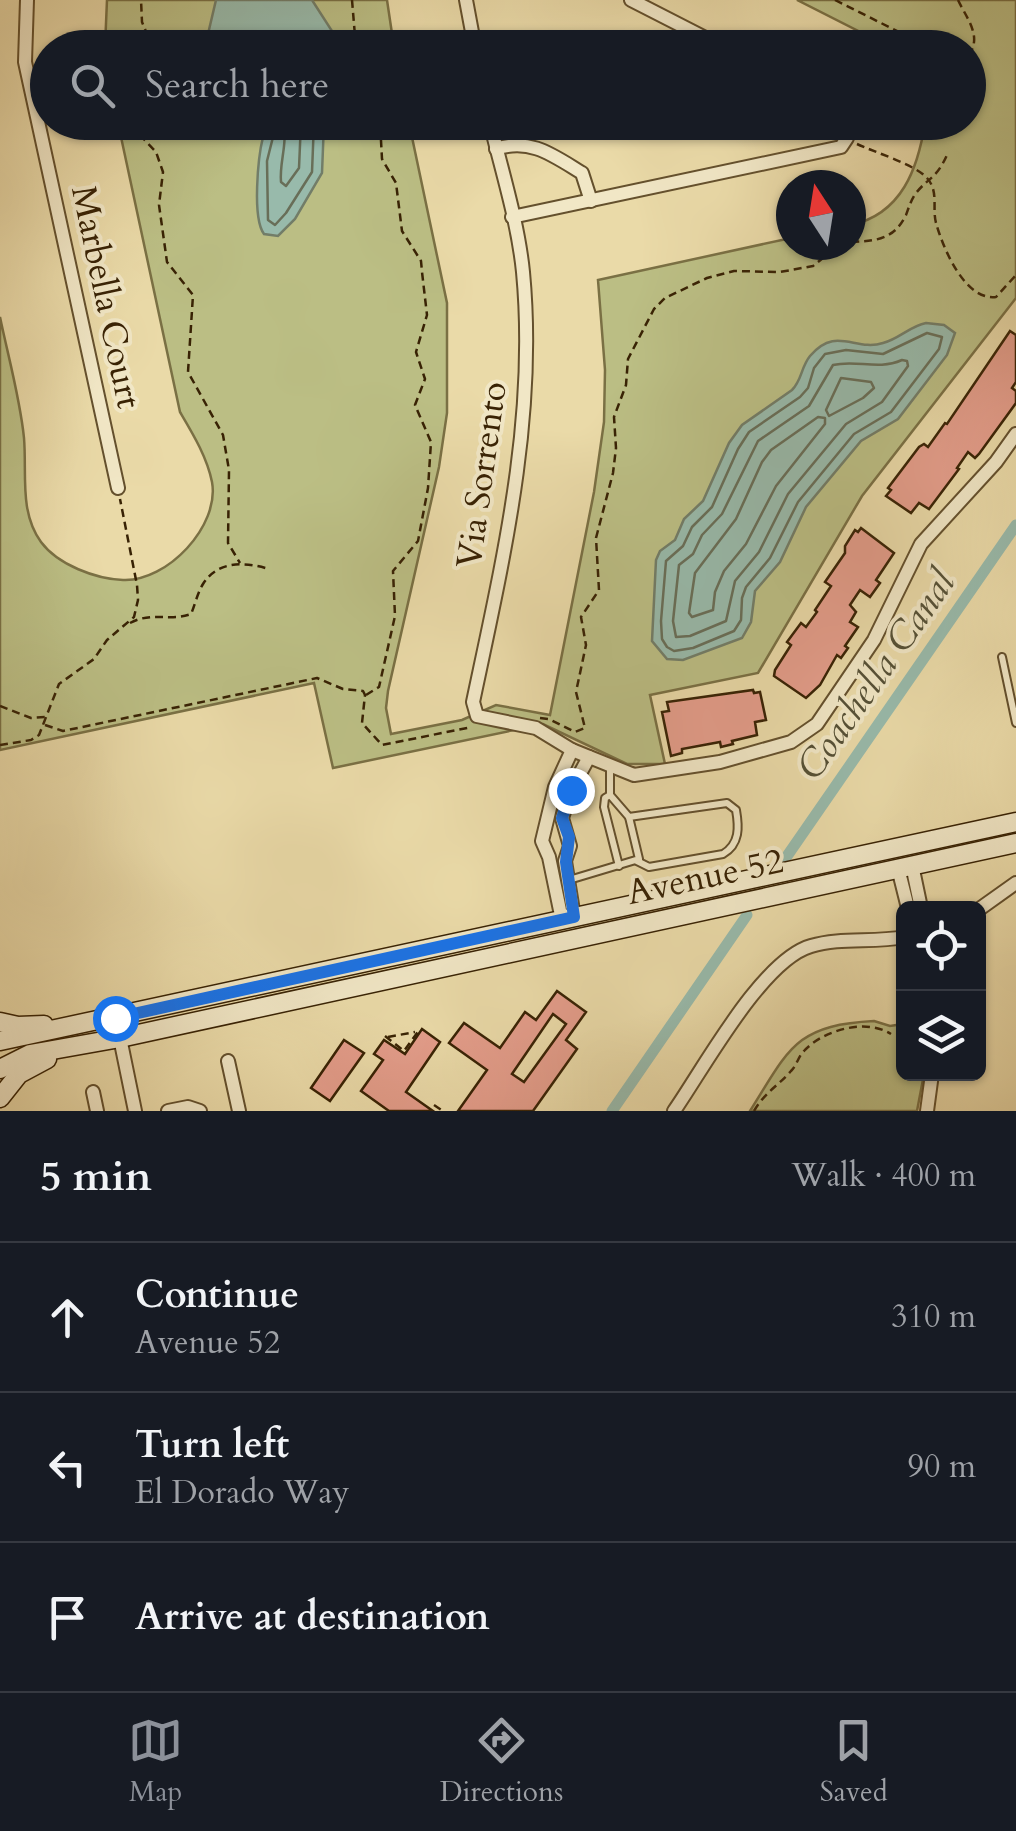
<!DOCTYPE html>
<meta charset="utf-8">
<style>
:root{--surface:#171b24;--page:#20242c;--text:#f1f3f6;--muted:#9ea1a6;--line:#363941;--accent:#8c9099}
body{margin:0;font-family:Cardo,serif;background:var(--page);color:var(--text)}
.controls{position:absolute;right:30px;bottom:30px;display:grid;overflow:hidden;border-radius:15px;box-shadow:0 2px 8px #0004}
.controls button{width:90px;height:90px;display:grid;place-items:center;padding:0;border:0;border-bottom:2px solid var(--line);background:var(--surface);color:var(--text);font:50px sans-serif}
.compass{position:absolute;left:776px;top:170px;width:90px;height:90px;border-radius:50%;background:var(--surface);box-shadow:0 2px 8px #0004;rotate:348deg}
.stop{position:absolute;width:30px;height:30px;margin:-22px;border:8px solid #1a73e8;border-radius:50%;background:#fff}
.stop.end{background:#1a73e8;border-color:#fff;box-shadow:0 2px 10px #0008}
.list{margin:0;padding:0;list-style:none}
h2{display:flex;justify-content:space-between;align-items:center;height:130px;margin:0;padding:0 40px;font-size:42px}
h2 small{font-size:32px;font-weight:400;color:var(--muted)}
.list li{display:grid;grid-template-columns:65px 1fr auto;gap:30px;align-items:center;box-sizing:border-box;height:150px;padding:0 40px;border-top:2px solid var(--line)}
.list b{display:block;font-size:38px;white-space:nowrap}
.list p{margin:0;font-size:32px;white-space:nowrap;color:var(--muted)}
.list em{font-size:32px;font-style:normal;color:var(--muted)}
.icon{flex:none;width:55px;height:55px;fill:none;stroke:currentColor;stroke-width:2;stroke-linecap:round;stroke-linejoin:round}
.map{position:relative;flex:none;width:1016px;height:1111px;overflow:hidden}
.search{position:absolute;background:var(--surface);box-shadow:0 2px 8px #0004;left:30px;right:30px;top:30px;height:110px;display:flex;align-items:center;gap:25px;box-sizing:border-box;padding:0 35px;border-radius:55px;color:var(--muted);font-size:38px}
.sheet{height:580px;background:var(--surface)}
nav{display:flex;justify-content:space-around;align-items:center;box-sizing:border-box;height:140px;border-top:2px solid var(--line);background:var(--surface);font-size:28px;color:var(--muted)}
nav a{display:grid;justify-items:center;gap:5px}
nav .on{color:var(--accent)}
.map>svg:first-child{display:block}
.green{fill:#bbbe84;stroke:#7a7044;stroke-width:2.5}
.water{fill:#98baab;stroke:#727d68;stroke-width:2.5}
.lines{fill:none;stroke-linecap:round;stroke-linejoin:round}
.shore{stroke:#686e58;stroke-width:2.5}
.canal{stroke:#98baab;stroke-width:11}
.building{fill:#e49d8b;stroke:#382204;stroke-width:2.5;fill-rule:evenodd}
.lane-casing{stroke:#64502d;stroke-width:10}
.street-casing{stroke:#64502d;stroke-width:16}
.secondary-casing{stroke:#382204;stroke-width:21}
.path{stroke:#382204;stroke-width:2.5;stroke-dasharray:8 5;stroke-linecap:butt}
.lane{stroke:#f1e7c6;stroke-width:6}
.street{stroke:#f1e7c6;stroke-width:12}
.secondary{stroke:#f1e7c6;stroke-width:18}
.route{stroke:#1a73e8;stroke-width:12}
.labels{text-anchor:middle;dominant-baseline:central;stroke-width:8;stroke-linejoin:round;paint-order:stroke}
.street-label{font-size:35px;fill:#382204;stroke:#f1e7c6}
.water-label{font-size:38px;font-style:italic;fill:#555036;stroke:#f1e7c6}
</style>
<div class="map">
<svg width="1016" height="1111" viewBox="0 0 1016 1111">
<rect width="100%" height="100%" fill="#eadaa8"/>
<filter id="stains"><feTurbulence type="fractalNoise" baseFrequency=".002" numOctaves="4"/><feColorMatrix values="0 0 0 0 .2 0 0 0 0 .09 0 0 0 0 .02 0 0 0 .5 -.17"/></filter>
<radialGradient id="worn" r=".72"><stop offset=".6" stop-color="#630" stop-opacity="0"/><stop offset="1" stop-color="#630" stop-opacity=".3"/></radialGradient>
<g class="green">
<path d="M 107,0 L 387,0 L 394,47 L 105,47 Z"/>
<path d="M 797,0 L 1016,0 L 1016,298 L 862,496 L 758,673 L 650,695 L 665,764 L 627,764 L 543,724 L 333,768 L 314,683 L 0,750 L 0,317 C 8,356 20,398 24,438 C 27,473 19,512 41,542 C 58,565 96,579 123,580 C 167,582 220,526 212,482 C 207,457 193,434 180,412 L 118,123 L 409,123 L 447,303 L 447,413 L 439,467 L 388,691 L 386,708 L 391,734 L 462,720 L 496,705 L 550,715 L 594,492 L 604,422 L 605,370 L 598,280 L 791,238 L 791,245 L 851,245 L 851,225 C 902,214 918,168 925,123 L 968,122 L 968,48 L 890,47 Z"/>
<path d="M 874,1021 L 890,1026 L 903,1024 L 904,1074 L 924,1074 L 917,1111 L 750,1111 C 789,1049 795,1025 874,1021 Z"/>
</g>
<g class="water">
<path d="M 216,0 L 312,0 L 332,31 L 331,47 L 210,47 L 208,34 Z"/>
<path d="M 257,123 L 324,123 L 322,173 L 295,219 L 278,236 L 264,234 C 252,218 258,157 263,137 Z"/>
<path d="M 926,323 L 944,325 L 955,333 L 947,355 L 898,419 L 861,441 L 806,507 L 780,562 L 755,591 L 751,622 L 742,638 L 683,660 L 667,659 L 652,641 L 656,560 L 660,551 L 675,540 L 684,519 L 703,501 L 729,443 L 742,425 L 792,390 C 802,380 801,367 810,356 C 836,325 855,352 883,343 C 899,339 910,326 926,323 Z"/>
</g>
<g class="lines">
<g class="shore">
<path d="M 269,122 L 273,137 L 267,161 L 268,220 L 275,225 L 286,213 L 312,172 L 314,122"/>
<path d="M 282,122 C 289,142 279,161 281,182 L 286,186 L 299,168 L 301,122"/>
<path d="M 927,333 L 942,337 L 939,349 L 891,412 L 854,434 L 798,502 L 770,558 L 746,587 L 742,598 L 741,620 L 734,631 L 693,648 L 674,651 L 667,647 L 662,639 L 661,621 L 666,561 L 683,546 L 692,527 L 712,507 L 738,449 L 749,432 L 800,397 L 808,388 L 814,368 L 825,354 L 846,350 L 883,354 Z"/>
<path d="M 902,360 L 907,361 L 908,366 L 882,402 L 846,424 L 788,494 L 759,552 L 735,581 L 726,621 L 690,636 L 676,637 L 673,621 L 679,565 L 693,554 L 702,535 L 722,514 L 758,441 L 809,406 L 833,365 C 857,359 877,371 902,360 Z"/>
<path d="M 841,378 L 871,382 L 874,388 L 863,398 L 829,416 L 826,410 Z"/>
<path d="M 818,417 L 825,418 L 825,424 L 776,486 L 746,544 L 724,571 L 715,592 L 713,610 L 692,617 L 689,613 L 695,573 L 736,519 L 762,462 L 771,450 Z"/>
</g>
<g class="canal">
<path d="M 785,859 L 1016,525"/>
<path d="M 612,1111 L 747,915"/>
</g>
</g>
<g class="building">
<path d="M 1010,331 L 1016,335 L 1016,382 L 1012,388 L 1016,391 L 1016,403 L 979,454 L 975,458 L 968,452 L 957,468 L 959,469 L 929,509 L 919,503 L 911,513 L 886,496 L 891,490 L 888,488 L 919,447 L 924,444 L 928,447 L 945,423 L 947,424 Z"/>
<path d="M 861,528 L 894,553 L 876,580 L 880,583 L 870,597 L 860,590 L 850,605 L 856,612 L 850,622 L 858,627 L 845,646 L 848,648 L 841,658 L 837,655 L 820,685 L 806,698 L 774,676 L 775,670 L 791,645 L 787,642 L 801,623 L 806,627 L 817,612 L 815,610 L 831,586 L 825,582 L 845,553 L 845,546 L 855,530 L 858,532 Z"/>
<path d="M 753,690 L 754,693 L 760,692 L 766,720 L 755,722 L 757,735 L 732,741 L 733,744 L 721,747 L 720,742 L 682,749 L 682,753 L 671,756 L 662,712 L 669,711 L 667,702 Z"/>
<path d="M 557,991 L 586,1012 L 566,1040 L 577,1049 L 533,1111 L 458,1111 L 487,1070 L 449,1043 L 464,1023 L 500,1048 L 525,1012 L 536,1020 ZM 553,1014 L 566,1024 L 524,1082 L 512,1074 Z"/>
<path d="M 422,1029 L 440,1042 L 406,1092 L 433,1111 L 389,1111 L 361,1091 L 383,1060 L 374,1054 L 384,1040 L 405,1054 Z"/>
<path d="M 344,1040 L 364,1053 L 330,1101 L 311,1088 Z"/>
</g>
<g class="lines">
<defs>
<g id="lane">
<path d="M 1002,657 L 1016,723"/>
<path d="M 610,795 L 605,798 L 604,807 L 619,866"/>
<path d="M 629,817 L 727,803 L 736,810 C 739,827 740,844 723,854 L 649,867 L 637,861"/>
<path d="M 569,880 L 639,859 L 629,817 L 610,795 L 610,765"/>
</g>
<g id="street">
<path d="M 27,0 L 25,62 L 118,488"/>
<path d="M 466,0 L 475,48"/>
<path d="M 631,0 L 725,48"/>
<path d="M 490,122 C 502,172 518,222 523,272 C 537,418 503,560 473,702 L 477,716 L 536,728 L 572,750 L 634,775 L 720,762 L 791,742 L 817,724 L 874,640 L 921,544 L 996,462 L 1016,434"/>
<path d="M 496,149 C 530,137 554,156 582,173 L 591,201"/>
<path d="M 512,217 L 841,147 L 847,138 L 847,122"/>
<path d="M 912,865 L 921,908"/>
<path d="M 898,868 L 908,908"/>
<path d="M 978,910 L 1016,883"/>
<path d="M 574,917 L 565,861 L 570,846 L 562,818 L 571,790 L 589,757"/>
<path d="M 562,920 L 549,857 L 542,841 L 555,787 L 572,750"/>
<path d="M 120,1038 L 135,1111"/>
<path d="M 228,1061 L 239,1111"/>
<path d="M 93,1092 L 97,1111"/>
<path d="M 168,1111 L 188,1107 L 200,1111"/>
<path d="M 674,1111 C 704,1068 762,960 811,946 C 841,937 873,943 904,937"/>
<path d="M 927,1111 L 932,1074"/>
</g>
<g id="secondary">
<path d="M 0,1022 L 18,1026 L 44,1025"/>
<path d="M 0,1041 L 1016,822"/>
<path d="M 0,1069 L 30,1054 L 120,1038 L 1016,843"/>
<path d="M 0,1098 L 19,1074 L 47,1059"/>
</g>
</defs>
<use href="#lane" class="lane-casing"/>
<use href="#street" class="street-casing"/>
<use href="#secondary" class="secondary-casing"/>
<g class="path">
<path d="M 352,0 L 356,48"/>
<path d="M 835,0 L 909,37 L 918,48"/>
<path d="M 958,0 C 967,19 983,37 968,56"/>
<path d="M 140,48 L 147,34 L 142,22 L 141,0"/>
<path d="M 136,122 L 140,135 L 156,152 L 163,172 L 159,205 L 167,262 L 193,295 L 188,372 L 223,435 L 229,470 L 228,543 L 240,563"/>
<path d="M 857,144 C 874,152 916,165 927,178 C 939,191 932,208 936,223 C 943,248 965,301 996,297 L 1016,275"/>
<path d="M 851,242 C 875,241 894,240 906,215 C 909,207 911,200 916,193 C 930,176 936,179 947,155"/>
<path d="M 130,623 C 153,611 168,622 191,614 C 195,605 197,594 203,584 C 218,560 246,562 269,569"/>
<path d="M 366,695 L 379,687 L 395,616 L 393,571 L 418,541 L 428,488 L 431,442 L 415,405 L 425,379 L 416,352 L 427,315 L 422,272 L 421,261 L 402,231 L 396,183 L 382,159 L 380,122"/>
<path d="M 0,706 L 31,718 L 46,717"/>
<path d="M 540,718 L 549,719 L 575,732 L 585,728 L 576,692 L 586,645 L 581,617 L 599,590 L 596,538 L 613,473 L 616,448 L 614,417 L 626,385 L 628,359 L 654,309 L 665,298 L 707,278 L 734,271 L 780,272 L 813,266 L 839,245"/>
<path d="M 45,725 L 63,731 L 317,678 L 343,689 L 363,691 L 365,695 L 362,723 L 382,745 L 472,727"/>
<path d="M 0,745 L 31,740 L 39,735 L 59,684 L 94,659 L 107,640 L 134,617 L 138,600 L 137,585 L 120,499"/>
<path d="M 385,1036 L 404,1051 L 420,1029"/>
<path d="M 388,1037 L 415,1032"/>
<path d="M 434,1105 L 443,1111"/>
<path d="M 754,1111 C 765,1092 778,1086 791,1071 C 797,1065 798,1057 804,1051 C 823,1030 866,1018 891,1034"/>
</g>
<use href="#lane" class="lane"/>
<use href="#street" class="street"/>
<use href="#secondary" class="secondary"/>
</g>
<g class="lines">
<path class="route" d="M 115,1018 L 574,917 L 566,862 L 569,837 L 562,818 L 571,790"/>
</g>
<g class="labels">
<g class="street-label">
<text transform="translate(106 297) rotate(78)">Marbella Court</text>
<text transform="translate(482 475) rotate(-82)">Via Sorrento</text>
<text transform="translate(705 877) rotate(-12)">Avenue 52</text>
</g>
<g class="water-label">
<text transform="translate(876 675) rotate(-55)">Coachella Canal</text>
</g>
</g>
<rect width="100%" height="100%" filter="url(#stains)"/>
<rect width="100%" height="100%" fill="url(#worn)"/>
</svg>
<div class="controls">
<button><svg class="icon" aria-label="locate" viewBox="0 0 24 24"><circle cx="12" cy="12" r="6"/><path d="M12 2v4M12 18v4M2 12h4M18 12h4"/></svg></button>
<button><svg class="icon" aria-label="layers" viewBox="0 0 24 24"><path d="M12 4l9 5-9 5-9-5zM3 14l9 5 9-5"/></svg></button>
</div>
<svg class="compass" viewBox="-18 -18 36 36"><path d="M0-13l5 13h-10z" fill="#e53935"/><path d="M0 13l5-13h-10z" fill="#9ea1a6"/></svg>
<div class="stop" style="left:115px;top:1018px"></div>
<div class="stop end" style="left:571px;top:790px"></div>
<div class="search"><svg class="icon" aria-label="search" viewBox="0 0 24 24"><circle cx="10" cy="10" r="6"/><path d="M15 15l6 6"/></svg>Search here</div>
</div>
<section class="sheet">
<h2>5 min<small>Walk · 400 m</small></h2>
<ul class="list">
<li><svg class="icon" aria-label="ahead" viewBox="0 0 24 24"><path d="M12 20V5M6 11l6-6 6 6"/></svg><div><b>Continue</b><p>Avenue 52</p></div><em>310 m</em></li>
<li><svg class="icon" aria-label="left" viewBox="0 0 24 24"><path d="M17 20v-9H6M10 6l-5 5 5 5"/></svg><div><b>Turn left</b><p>El Dorado Way</p></div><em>90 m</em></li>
<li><svg class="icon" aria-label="arrive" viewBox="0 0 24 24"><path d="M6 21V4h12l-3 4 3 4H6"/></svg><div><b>Arrive at destination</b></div></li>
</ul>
</section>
<nav>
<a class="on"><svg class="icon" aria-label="map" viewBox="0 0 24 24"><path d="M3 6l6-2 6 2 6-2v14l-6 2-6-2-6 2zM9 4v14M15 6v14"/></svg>Map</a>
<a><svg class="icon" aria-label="directions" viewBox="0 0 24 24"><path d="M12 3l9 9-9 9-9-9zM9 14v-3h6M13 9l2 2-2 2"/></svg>Directions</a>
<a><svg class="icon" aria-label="saved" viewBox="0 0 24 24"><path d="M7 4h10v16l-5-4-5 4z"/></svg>Saved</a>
</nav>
